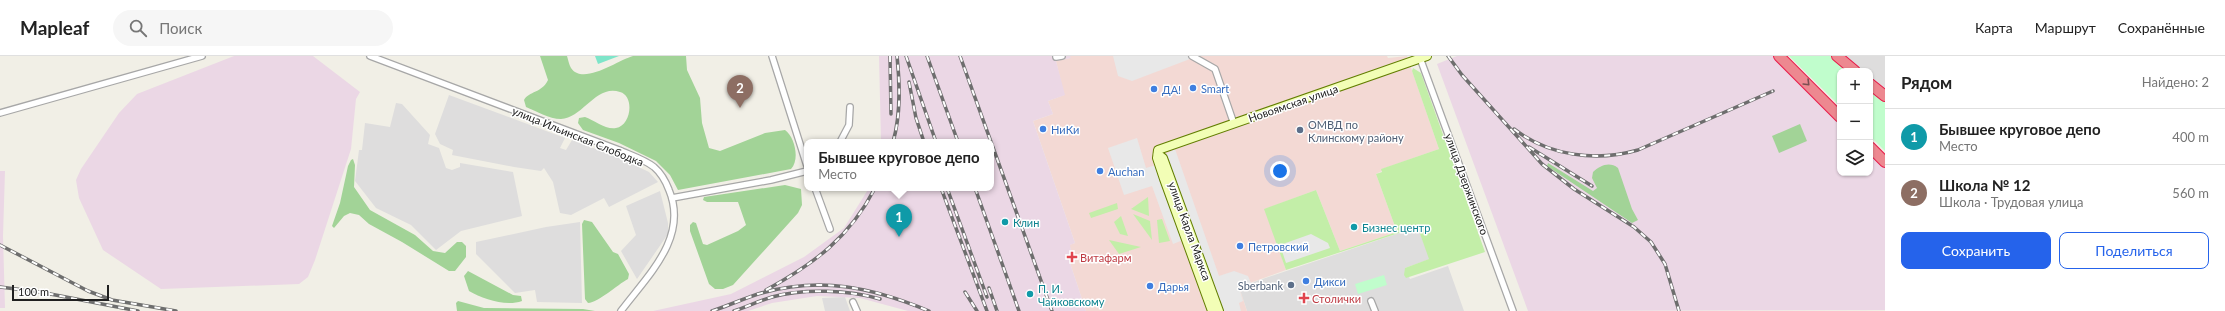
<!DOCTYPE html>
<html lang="ru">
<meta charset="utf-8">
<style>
:root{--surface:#fff;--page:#f6f6f6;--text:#222;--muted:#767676;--line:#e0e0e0;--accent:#2563eb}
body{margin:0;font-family:Lato,sans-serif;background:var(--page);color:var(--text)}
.controls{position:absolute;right:12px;top:12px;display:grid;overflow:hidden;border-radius:8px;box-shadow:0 1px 3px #0004}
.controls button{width:36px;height:36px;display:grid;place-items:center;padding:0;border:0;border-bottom:1px solid var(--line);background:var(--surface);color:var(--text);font:20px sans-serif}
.scale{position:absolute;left:12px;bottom:10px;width:97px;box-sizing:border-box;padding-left:4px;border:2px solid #202020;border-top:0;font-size:11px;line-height:14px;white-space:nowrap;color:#202020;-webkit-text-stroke:3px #fff;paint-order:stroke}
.you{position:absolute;left:1280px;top:115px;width:14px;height:14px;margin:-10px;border:3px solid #fff;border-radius:50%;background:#1a73e8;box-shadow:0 0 0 6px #1a73e833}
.badge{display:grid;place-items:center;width:26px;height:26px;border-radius:50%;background:var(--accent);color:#fff;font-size:13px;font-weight:700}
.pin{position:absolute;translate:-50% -33px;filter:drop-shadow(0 1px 2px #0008)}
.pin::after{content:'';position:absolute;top:21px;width:14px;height:12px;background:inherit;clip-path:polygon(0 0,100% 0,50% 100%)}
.popup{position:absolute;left:804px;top:83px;width:190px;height:52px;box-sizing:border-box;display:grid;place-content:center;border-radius:8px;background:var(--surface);filter:drop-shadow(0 1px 3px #0005);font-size:13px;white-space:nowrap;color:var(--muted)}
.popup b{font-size:15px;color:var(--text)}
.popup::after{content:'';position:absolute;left:50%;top:100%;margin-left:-8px;border:8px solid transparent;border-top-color:var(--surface)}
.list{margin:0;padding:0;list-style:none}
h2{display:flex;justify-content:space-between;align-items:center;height:52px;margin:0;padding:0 16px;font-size:17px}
h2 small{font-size:13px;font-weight:400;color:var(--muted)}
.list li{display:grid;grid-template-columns:26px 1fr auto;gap:12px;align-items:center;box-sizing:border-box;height:56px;padding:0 16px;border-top:1px solid var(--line)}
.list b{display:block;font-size:15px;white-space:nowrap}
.list p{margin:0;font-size:13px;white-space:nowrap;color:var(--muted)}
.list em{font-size:13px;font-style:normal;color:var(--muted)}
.actions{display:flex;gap:8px;padding:12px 16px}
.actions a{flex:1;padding:9px 0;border:1px solid var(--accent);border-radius:8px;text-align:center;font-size:14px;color:var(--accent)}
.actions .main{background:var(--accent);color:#fff}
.icon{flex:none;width:22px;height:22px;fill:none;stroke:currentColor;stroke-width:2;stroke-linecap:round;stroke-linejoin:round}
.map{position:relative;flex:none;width:1885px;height:255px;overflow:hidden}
header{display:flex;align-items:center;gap:24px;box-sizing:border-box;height:56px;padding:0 20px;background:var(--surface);border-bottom:1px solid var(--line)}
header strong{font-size:19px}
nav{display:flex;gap:22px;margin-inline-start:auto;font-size:14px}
.search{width:280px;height:36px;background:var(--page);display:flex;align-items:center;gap:10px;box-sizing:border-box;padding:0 14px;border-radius:22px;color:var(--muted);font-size:15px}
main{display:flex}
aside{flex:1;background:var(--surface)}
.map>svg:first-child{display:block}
.residential{fill:#dedddd}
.commercial{fill:#f3d9d4}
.industrial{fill:#ebd7e5}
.grass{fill:#c3eea8}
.forest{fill:#a2d397}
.park{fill:#c0fdcc}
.pitch{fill:#7ee5c9}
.parking{fill:#e8e8e8}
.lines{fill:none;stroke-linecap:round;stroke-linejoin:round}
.street-casing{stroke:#a7a7a7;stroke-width:8}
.secondary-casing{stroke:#627e00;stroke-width:10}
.highway-casing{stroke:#e81949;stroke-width:12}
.street{stroke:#fff;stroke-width:5.5}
.secondary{stroke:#f2feb6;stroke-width:8}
.highway{stroke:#ed8890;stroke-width:10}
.rail-casing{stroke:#6e6e6e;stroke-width:3.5}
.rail{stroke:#fff;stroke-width:2;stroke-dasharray:6;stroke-linecap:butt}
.oneway{stroke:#7c4f52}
.shop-dot{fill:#3f7fe0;stroke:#fff;stroke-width:1.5}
.service-dot{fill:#5c6f8a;stroke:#fff;stroke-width:1.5}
.culture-dot{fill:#0f9aa8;stroke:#fff;stroke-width:1.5}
.health-dot{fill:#e0444e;stroke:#fff;stroke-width:1.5}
.labels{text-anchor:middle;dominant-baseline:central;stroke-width:3;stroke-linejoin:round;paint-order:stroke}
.shop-label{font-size:11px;fill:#366cbe;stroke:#fff;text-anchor:start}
.street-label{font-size:11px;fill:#202020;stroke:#fff}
.service-label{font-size:11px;fill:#4e5e75;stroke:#fff;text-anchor:start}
.culture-label{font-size:11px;fill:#0d838f;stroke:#fff;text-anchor:start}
.health-label{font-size:11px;fill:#be3a42;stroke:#fff;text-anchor:start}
</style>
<header>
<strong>Mapleaf</strong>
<div class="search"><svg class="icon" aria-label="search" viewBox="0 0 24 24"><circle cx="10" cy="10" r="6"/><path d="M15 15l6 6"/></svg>Поиск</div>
<nav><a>Карта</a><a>Маршрут</a><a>Сохранённые</a></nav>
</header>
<main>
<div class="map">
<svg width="1885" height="255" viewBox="0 0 1885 255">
<rect width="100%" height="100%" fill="#f1efe6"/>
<g class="residential">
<path d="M 1843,0 L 1885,0 L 1885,36 L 1870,23 L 1870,15 L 1860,15 Z"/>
<path d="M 449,39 L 565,82 L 560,92 L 566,94 L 572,84 L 622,103 L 649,116 L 658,126 L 609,151 L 604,142 L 571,159 L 560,157 L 553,126 L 544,112 L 541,115 L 514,111 L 452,99 L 453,94 L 440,88 L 435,78 Z"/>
<path d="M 396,47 L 402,48 L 430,79 L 428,88 L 439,92 L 446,112 L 452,114 L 460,111 L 460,107 L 513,116 L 522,160 L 461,175 L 436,194 L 411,169 L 376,152 L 355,125 L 359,94 L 362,94 L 365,67 L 390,71 Z"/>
<path d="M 660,135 L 668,167 L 668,178 L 637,223 L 621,195 L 636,179 L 626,150 Z"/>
<path d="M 580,166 L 582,247 L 537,246 L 535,234 L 515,237 L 476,198 L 476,186 L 546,171 Z"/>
<path d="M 1414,172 L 1419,175 L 1430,203 L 1405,212 L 1410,223 L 1448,210 L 1464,255 L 1247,255 L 1239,231 Z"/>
<path d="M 845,241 L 850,255 L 825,255 L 822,242 Z"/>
</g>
<path class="commercial" d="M 1070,0 L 1387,0 L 1388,2 L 1407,0 L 1439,93 L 1382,113 L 1382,115 L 1376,118 L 1397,176 L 1340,195 L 1316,134 L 1265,153 L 1286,214 L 1239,231 L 1247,255 L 1086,255 L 1068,201 L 1072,196 L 1069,189 L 1075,187 L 1033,65 L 1053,58 L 1048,45 L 1064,39 L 1056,5 L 1070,2 Z"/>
<g class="industrial">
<path d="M 234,0 L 313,0 L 360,36 L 356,43 L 351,93 L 315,204 L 308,221 L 299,228 L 161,233 L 103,194 L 79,142 L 76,124 L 81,113 L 119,57 L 137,38 Z"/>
<path d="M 879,0 L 1070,0 L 1071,2 L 1056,5 L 1065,39 L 1048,45 L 1053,58 L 1033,65 L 1075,187 L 1070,189 L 1072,199 L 1068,201 L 1086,255 L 908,255 L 860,242 L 817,240 L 772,247 L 748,255 L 653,255 L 731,238 L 804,201 L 844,172 L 869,132 L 991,132 L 991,86 L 881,86 Z"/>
<path d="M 1457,0 L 1773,0 L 1840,65 L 1840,117 L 1870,117 L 1870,95 L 1885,110 L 1885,254 L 1528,255 L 1437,8 Z"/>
<path d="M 0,115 L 5,115 L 3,180 L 5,252 L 0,252 Z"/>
</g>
<g class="grass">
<path d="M 1413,12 L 1421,17 L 1485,196 L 1406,222 L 1404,219 L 1405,212 L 1429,203 L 1419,175 L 1411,173 L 1286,214 L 1264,153 L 1316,134 L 1340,195 L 1397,176 L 1376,118 L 1382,116 L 1381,113 L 1439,93 L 1412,15 Z"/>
<path d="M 1148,141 L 1149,160 L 1131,153 Z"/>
<path d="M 1117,147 L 1118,153 L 1091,162 L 1089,157 Z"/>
<path d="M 1133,158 L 1150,165 L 1152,184 Z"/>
<path d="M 1121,160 L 1128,180 L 1120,178 L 1114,166 Z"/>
<path d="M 1162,163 L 1170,185 L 1159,187 L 1157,164 Z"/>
<path d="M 1109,184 L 1141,191 L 1119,198 Z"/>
</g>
<g class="forest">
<path d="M 540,0 L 567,0 C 568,3 569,9 571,12 C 583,30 618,4 633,0 C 649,0 670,0 686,0 L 687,14 L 700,42 L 702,67 L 709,92 L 720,95 L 765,77 L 785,74 C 795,81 800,104 791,113 L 678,134 L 670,119 L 656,105 L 619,87 L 583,74 L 578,67 L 579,62 L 585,61 C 594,64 606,74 616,72 C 631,70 635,40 620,36 C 596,28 583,62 561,63 C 549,63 536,55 526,51 L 524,44 C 529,35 542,37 548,24 Z"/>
<path d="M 1800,68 L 1807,85 L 1779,97 L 1772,80 Z"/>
<path d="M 353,103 L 355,109 L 354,131 L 370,154 L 415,179 L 433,195 L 445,197 L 457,186 L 462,186 L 466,190 L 466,201 L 455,215 L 449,215 L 402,186 L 369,168 L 359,159 L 350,157 L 344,160 L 334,172 L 332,170 L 340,147 L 348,110 L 351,104 Z"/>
<path d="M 1548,107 L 1593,135 L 1597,132 L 1592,122 L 1593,116 C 1600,110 1609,105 1618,112 L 1632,153 L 1638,164 L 1632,167 L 1547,110 Z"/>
<path d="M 785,129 L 801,133 L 802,149 L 798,157 L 733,229 L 723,233 L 715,233 L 709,228 L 690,175 L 690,169 L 693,166 L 696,167 L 703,188 L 707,189 L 738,175 L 746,169 L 738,146 L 707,146 L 703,144 L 704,141 Z"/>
<path d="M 584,164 L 592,166 L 613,196 L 618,198 L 629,218 L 628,223 C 617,229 599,246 588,247 L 585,243 L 582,168 Z"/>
<path d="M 468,215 L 513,239 L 521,240 L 522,245 C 506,251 483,243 469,235 L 464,220 Z"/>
<path d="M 458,245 L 484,252 L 583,253 L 595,255 L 457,255 L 456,247 Z"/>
</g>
<g class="park">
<path d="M 1789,0 L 1833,0 L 1851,15 L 1840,15 L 1840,50 Z"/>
<path d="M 1870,31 L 1885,44 L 1885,95 L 1870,80 Z"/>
<path d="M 1384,219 L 1387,229 L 1358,238 L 1355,228 Z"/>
</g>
<path class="pitch" d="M 595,0 L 619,0 L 598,8 Z"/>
<g class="parking">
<path d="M 1113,0 L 1189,0 L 1190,3 L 1132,25 L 1118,20 Z"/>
<path d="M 1137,82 L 1146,112 L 1156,109 L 1183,184 L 1173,188 L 1152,130 L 1124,139 L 1108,92 Z"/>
<path d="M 1175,93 L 1219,220 L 1234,215 L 1248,220 L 1251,227 L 1239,231 L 1243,245 L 1239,247 L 1241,255 L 1220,255 L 1165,99 Z"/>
<path d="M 1311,178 L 1328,187 L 1330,192 L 1286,207 L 1280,189 Z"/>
</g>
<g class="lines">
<defs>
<g id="street">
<path d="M 370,0 L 619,94 C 630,99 644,103 654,111 C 661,117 666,126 669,134 C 689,182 647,220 621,255"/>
<path d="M 772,0 L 807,110"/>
<path d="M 1192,0 L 1215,13 L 1234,68"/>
<path d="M 1056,1 L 1062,0"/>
<path d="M 1420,2 L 1513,255"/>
<path d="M 0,57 L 202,0"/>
<path d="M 840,86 L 849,69 L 850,51"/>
<path d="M 815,132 L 830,173"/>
<path d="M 672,142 L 771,124 L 807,115"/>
<path d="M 1371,245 L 1375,255"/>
<path d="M 853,246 L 857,255"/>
</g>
<g id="secondary">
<path d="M 1158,98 L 1163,102 L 1219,255"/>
<path d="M 1212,255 L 1164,123 L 1157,102 L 1158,94 L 1427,0"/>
</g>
<g id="highway">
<path d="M 1779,0 L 1840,61"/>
<path d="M 1837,0 L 1855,15"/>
<path d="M 1870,28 L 1885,40"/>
<path d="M 1870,91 L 1885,106"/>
</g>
</defs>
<use href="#street" class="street-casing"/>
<use href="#secondary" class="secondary-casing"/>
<use href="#highway" class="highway-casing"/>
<use href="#street" class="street"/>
<use href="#secondary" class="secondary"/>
<use href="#highway" class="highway"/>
<defs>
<g id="rail">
<path d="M 890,0 L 891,58"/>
<path d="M 906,0 L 936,86"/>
<path d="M 927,0 L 958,86"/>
<path d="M 960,0 L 1052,255"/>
<path d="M 1448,0 L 1462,19 L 1542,108 L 1574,133 L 1634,171 L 1651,186 L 1665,208 L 1679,255"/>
<path d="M 909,26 L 916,62 L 924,86"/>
<path d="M 1514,73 C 1549,100 1596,106 1638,94 L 1773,35"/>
<path d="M 893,86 C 901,58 900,29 897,0"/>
<path d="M 1529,91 L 1592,130"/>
<path d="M 941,132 L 987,255"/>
<path d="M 947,132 L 987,241"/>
<path d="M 975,132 L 1019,255"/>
<path d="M 0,189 L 88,235 L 112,244 L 176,255"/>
<path d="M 0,231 L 40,236 L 138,255"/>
<path d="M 989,232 L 997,255"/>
<path d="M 766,234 C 814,208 850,181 875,132"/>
<path d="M 965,236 L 977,255"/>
<path d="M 712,255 C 727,250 743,243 758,238 C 821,220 871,231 929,255"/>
<path d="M 734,255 C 746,251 759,245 772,241 C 804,232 849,234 880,243"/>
</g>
</defs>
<use href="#rail" class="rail-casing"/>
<use href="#rail" class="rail"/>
</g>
<defs><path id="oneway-chevron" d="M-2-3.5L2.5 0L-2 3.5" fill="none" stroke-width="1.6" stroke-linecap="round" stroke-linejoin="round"/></defs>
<use class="oneway" href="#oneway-chevron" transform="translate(1807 27) rotate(45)"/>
<g class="shop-dot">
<circle cx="1193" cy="32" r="4"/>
<circle cx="1154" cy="33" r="4"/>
<circle cx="1043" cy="73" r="4"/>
<circle cx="1100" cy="115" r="4"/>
<circle cx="1240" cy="190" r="4"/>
<circle cx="1306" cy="225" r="4"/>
<circle cx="1150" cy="230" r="4"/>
</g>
<g class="service-dot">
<circle cx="1300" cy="74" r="4"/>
<circle cx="1291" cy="229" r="4"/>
</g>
<g class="culture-dot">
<circle cx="1005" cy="166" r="4"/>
<circle cx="1354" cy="171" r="4"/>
<circle cx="1030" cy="238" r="4"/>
</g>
<g class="health-dot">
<path d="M1070 195h4v4h4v4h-4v4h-4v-4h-4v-4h4z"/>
<path d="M1302 236h4v4h4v4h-4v4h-4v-4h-4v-4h4z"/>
</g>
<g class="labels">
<g class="shop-label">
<text x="1201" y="32">Smart</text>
<text x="1162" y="33">ДА!</text>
<text x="1051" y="73">НиКи</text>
<text x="1108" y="115">Auchan</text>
<text x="1248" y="190">Петровский</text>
<text x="1314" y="225">Дикси</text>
<text x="1158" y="230">Дарья</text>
</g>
<g class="street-label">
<text transform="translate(1293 47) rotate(-19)">Новоямская улица</text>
<text transform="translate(578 80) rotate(22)">улица Ильинская Слободка</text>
<text transform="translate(1467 128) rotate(70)">улица Дзержинского</text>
<text transform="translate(1190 175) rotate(70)">улица Карла Маркса</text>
</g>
<g class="service-label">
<text x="1308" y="68">ОМВД по<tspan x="1308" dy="13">Клинскому району</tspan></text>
<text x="1283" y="229" text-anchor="end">Sberbank</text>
</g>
<g class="culture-label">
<text x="1013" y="166">Клин</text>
<text x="1362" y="171">Бизнес центр</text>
<text x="1038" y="232">П. И.<tspan x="1038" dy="13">Чайковскому</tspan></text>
</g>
<g class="health-label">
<text x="1080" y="201">Витафарм</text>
<text x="1312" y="242">Столички</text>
</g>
</g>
</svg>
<div class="controls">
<button>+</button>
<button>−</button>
<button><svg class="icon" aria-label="layers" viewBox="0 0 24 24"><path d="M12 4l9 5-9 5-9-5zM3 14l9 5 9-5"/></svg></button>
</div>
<div class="scale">100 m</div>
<div class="you"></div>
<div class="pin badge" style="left:899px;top:181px;background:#0f9aa8">1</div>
<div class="popup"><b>Бывшее круговое депо</b>Место</div>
<div class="pin badge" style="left:740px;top:52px;background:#8d6e63">2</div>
</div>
<aside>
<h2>Рядом<small>Найдено: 2</small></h2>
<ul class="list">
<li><span class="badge" style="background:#0f9aa8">1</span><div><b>Бывшее круговое депо</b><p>Место</p></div><em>400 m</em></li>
<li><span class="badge" style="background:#8d6e63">2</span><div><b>Школа № 12</b><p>Школа · Трудовая улица</p></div><em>560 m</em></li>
</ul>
<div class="actions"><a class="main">Сохранить</a><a>Поделиться</a></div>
</aside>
</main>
